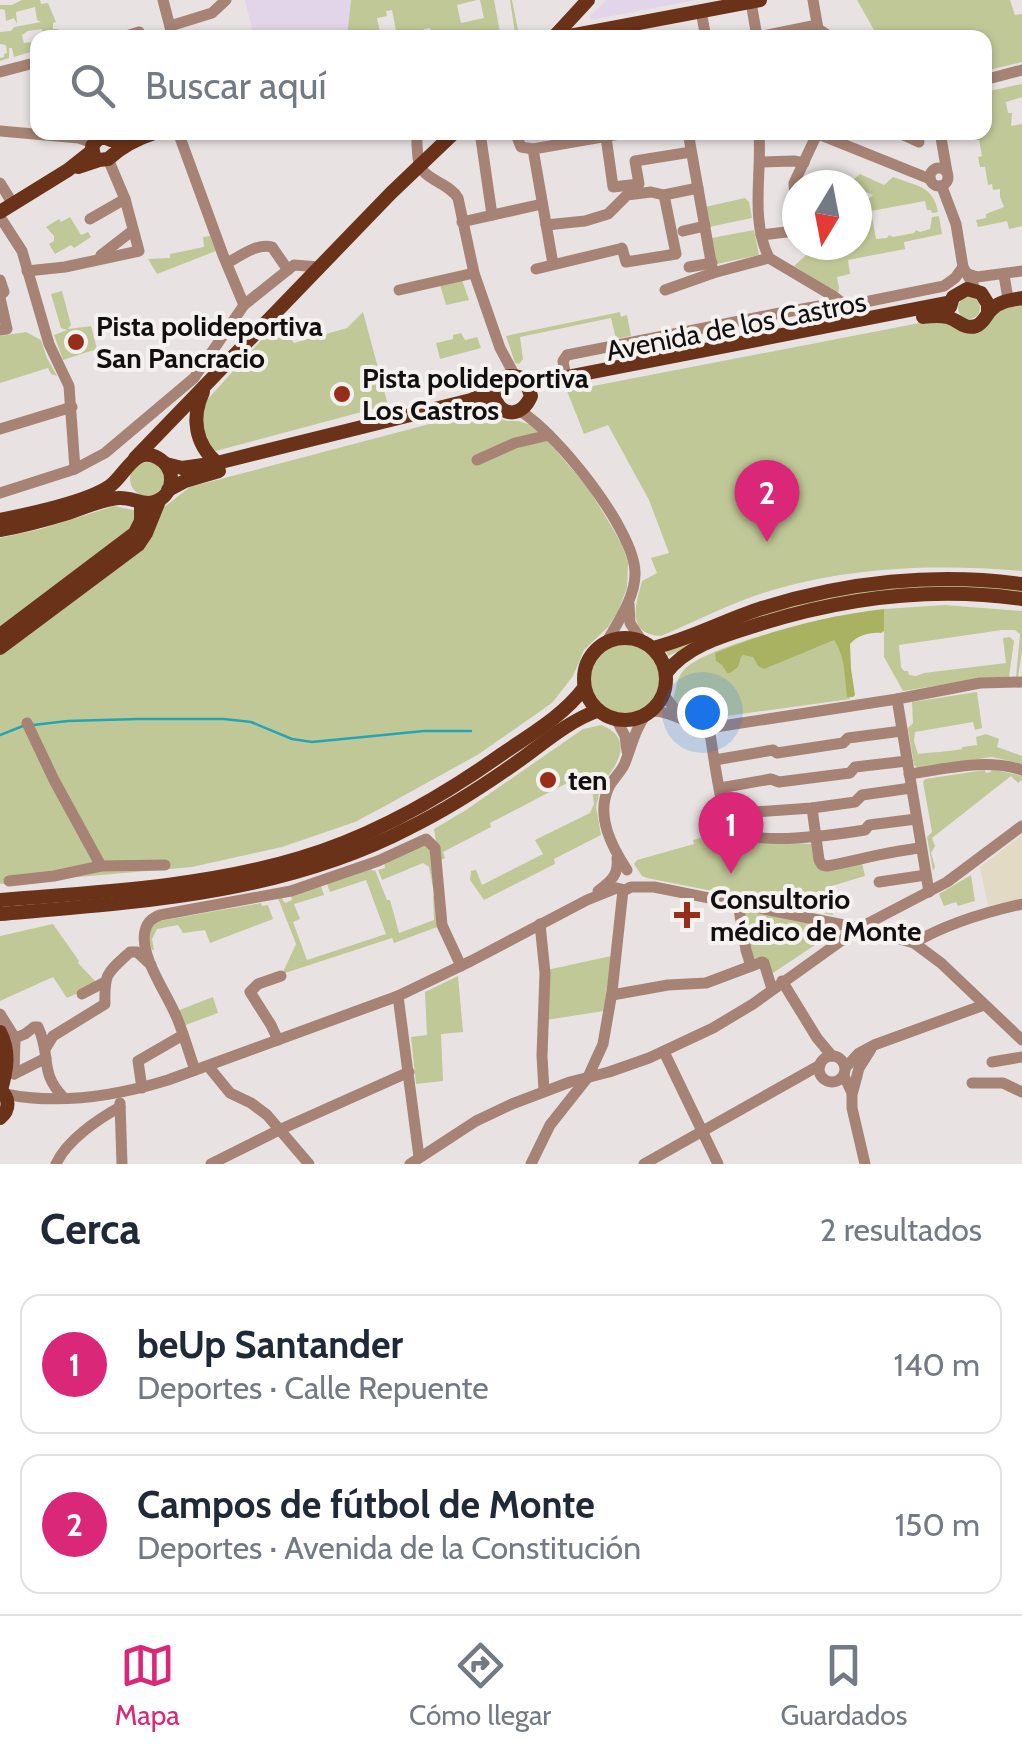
<!DOCTYPE html>
<html lang="es">
<meta charset="utf-8">
<style>
:root{--surface:#fff;--page:#f6f6f7;--text:#1f2937;--muted:#747a83;--line:#e0e1e3;--accent:#db2777}
body{margin:0;font-family:Cabin,sans-serif;background:var(--page);color:var(--text)}
.compass{position:absolute;left:782px;top:170px;width:90px;height:90px;border-radius:50%;background:var(--surface);box-shadow:0 2px 8px #0004;rotate:190deg}
.you{position:absolute;left:702px;top:712px;width:35px;height:35px;margin:-25px;border:8px solid #fff;border-radius:50%;background:#1a73e8;box-shadow:0 0 0 15px #1a73e833}
.badge{display:grid;place-items:center;width:65px;height:65px;border-radius:50%;background:var(--accent);color:#fff;font-size:32px;font-weight:700}
.pin{position:absolute;translate:-50% -82px;filter:drop-shadow(0 2px 5px #0008)}
.pin::after{content:'';position:absolute;top:52px;width:35px;height:30px;background:inherit;clip-path:polygon(0 0,100% 0,50% 100%)}
.list{margin:0;padding:0;list-style:none}
h2{display:flex;justify-content:space-between;align-items:center;height:130px;margin:0;padding:0 40px;font-size:42px}
h2 small{font-size:32px;font-weight:400;color:var(--muted)}
.list li{display:grid;grid-template-columns:65px 1fr auto;gap:30px;align-items:center;box-sizing:border-box;height:140px;margin:0 20px 20px;padding:0 20px;border:2px solid var(--line);border-radius:20px}
.list b{display:block;font-size:38px;white-space:nowrap}
.list p{margin:0;font-size:32px;white-space:nowrap;color:var(--muted)}
.list em{font-size:32px;font-style:normal;color:var(--muted)}
.icon{flex:none;width:55px;height:55px;fill:none;stroke:currentColor;stroke-width:2;stroke-linecap:round;stroke-linejoin:round}
.map{position:relative;flex:none;width:1022px;height:1164px;overflow:hidden}
.search{position:absolute;background:var(--surface);box-shadow:0 2px 8px #0004;left:30px;right:30px;top:30px;height:110px;display:flex;align-items:center;gap:25px;box-sizing:border-box;padding:0 35px;border-radius:20px;color:var(--muted);font-size:38px}
.sheet{height:450px;background:var(--surface)}
nav{display:flex;justify-content:space-around;align-items:center;box-sizing:border-box;height:140px;border-top:2px solid var(--line);background:var(--surface);font-size:28px;color:var(--muted)}
nav a{display:grid;justify-items:center;gap:5px}
nav .on{color:var(--accent)}
.map>svg:first-child{display:block}
.industrial{fill:#e3dac5}
.education{fill:#e2d5e9}
.green{fill:#c1c898}
.forest{fill:#a9b261}
.lines{fill:none;stroke-linecap:round;stroke-linejoin:round}
.stream{stroke:#25a5b3;stroke-width:2.5}
.minor{stroke:#a68375;stroke-width:11}
.major{stroke:#6b321a;stroke-width:14}
.poi-dot{fill:#972e1a;stroke:#f5f1ef;stroke-width:4}
.labels{text-anchor:middle;dominant-baseline:central;stroke-width:8;stroke-linejoin:round;paint-order:stroke}
.poi-label{font-size:28px;font-weight:bold;fill:#110f0f;stroke:#f5f1ef;text-anchor:start}
.street-label{font-size:28px;fill:#110f0f;stroke:#f5f1ef}
</style>
<div class="map">
<svg width="1022" height="1164" viewBox="0 0 1022 1164">
<rect width="100%" height="100%" fill="#e8e3e2"/>
<path class="industrial" d="M 1022,835 L 1022,898 L 988,906 L 980,867 Z"/>
<g class="education">
<path d="M 245,0 L 351,0 L 347,37 L 254,37 Z"/>
<path d="M 606,0 L 696,0 L 591,20 L 590,16 Z"/>
<path d="M 517,133 L 611,133 L 526,145 Z"/>
</g>
<g class="green">
<path d="M 22,0 L 40,0 L 41,4 L 48,3 L 56,22 L 53,23 L 53,29 L 58,29 L 62,37 L 44,37 L 42,29 L 28,31 L 22,35 L 24,43 L 31,42 L 32,48 L 37,44 L 37,50 L 14,57 L 12,48 L 9,48 L 9,58 L 0,61 L 0,58 L 4,57 L 4,54 L 7,53 L 6,45 L 0,44 L 0,32 L 11,31 L 14,27 L 41,22 L 37,20 L 35,7 L 16,12 L 17,24 L 14,18 L 6,21 L 5,10 L 0,9 L 0,5 L 12,5 Z"/>
<path d="M 351,0 L 477,0 L 457,5 L 461,23 L 484,18 L 480,0 L 494,0 L 500,32 L 505,32 L 507,35 L 515,33 L 510,0 L 512,0 L 519,35 L 505,38 L 433,37 L 430,28 L 424,29 L 425,35 L 421,37 L 391,37 L 397,36 L 392,10 L 386,11 L 387,16 L 377,18 L 381,37 L 347,37 Z"/>
<path d="M 857,0 L 1010,0 L 1015,15 L 1022,14 L 1022,62 L 985,71 L 984,38 L 878,37 Z"/>
<path d="M 1022,84 L 1022,97 L 1006,102 L 1008,113 L 1012,113 L 1011,126 L 1022,124 L 1022,226 L 1009,229 L 1007,221 L 978,227 L 976,220 L 986,218 L 986,214 L 1004,207 L 1000,197 L 1000,189 L 993,190 L 992,184 L 988,185 L 985,167 L 980,167 L 978,157 L 982,156 L 979,140 L 975,140 L 975,136 L 970,136 L 969,133 L 984,132 L 985,92 Z"/>
<path d="M 860,174 L 884,185 L 893,177 C 916,186 933,185 938,212 L 932,213 L 931,210 L 927,210 L 925,201 L 871,211 L 876,239 L 887,238 L 889,235 L 893,237 L 914,233 L 916,230 L 920,232 L 930,229 L 932,217 L 939,216 L 942,234 L 904,242 L 905,249 L 848,260 L 850,274 L 837,277 L 839,288 L 838,294 L 794,266 L 817,245 L 857,245 L 857,209 L 873,195 L 857,188 L 857,185 L 848,184 Z"/>
<path d="M 745,198 L 749,202 L 752,218 L 709,227 L 705,207 Z"/>
<path d="M 70,217 L 81,235 L 88,232 L 91,237 L 74,248 L 71,245 L 55,254 L 49,244 L 54,241 L 54,236 L 46,227 L 59,219 L 61,222 Z"/>
<path d="M 754,230 L 759,255 L 717,264 L 712,238 Z"/>
<path d="M 210,236 L 216,251 L 157,274 L 148,259 L 170,258 L 170,254 L 204,247 L 203,237 Z"/>
<path d="M 462,280 L 469,300 L 446,305 L 440,285 Z"/>
<path d="M 62,291 L 71,325 L 68,329 L 91,326 L 97,349 L 63,360 L 54,335 L 67,330 L 61,328 L 51,294 Z"/>
<circle cx="969" cy="308" r="11"/>
<path d="M 1022,303 L 1022,571 C 930,563 833,567 746,599 C 717,610 689,624 661,636 C 625,634 636,604 642,581 L 657,573 L 651,558 L 669,553 L 649,500 L 608,425 L 584,434 L 567,391 L 935,320 L 943,322 L 958,330 C 979,321 1000,307 1022,303 Z"/>
<path d="M 363,312 L 388,405 L 212,452 L 202,426 L 205,402 L 278,322 L 285,328 L 294,343 L 347,328 Z"/>
<path d="M 620,312 L 621,317 L 627,315 L 631,336 L 616,339 L 611,318 L 520,337 L 523,359 L 519,364 L 515,363 L 506,336 Z"/>
<path d="M 26,332 L 41,340 L 47,358 L 57,376 L 51,374 L 48,368 L 0,383 L 0,336 Z"/>
<path d="M 461,333 L 465,340 L 477,337 L 481,348 L 440,359 L 436,343 L 453,339 L 453,335 Z"/>
<path d="M 475,412 L 486,412 L 506,421 L 518,421 L 535,426 L 589,489 L 622,544 L 628,563 L 627,588 L 618,611 L 608,627 L 584,650 L 573,676 L 552,703 L 479,754 L 385,806 L 355,822 L 282,847 L 192,867 L 0,884 L 0,538 L 41,529 L 114,506 L 143,512 L 159,511 L 190,487 Z"/>
<circle cx="147" cy="479" r="17"/>
<path d="M 961,585 L 1022,589 L 1022,594 L 897,591 L 695,643 L 668,656 L 666,651 C 711,632 758,611 806,601 C 857,590 909,586 961,585 Z"/>
<path d="M 945,605 L 1022,611 L 1022,652 L 1018,677 L 1016,677 L 1020,634 L 1015,630 L 1002,630 L 899,645 L 901,667 L 904,671 L 908,671 L 909,675 L 916,676 L 924,673 L 1006,663 L 1003,638 L 1010,637 L 1014,641 L 1009,677 L 985,678 L 903,691 L 884,657 L 884,609 Z"/>
<path d="M 837,616 L 850,699 L 705,719 L 693,717 L 673,700 C 676,691 676,679 683,671 C 702,648 805,623 837,616 Z"/>
<circle cx="625" cy="679" r="35"/>
<path d="M 977,692 L 982,728 L 975,730 L 973,722 L 915,732 L 914,741 L 918,754 C 933,752 947,752 962,749 L 962,747 L 977,745 L 976,737 L 986,734 L 999,739 L 997,747 L 1022,756 L 1022,764 L 992,757 L 918,768 L 914,765 L 908,728 L 913,723 L 912,702 Z"/>
<path d="M 601,725 C 632,737 621,760 605,780 L 592,779 L 576,790 L 571,781 L 490,823 L 491,827 L 443,852 L 445,858 L 439,861 L 434,829 L 466,810 L 583,729 Z"/>
<path d="M 991,769 L 1022,776 L 1022,780 L 1018,783 L 1011,776 L 932,838 L 935,846 L 931,853 L 935,867 L 933,871 L 927,837 L 932,832 L 923,782 L 925,779 L 985,770 L 986,773 L 991,772 Z"/>
<path d="M 601,785 L 596,807 L 601,835 L 554,859 L 555,864 L 484,900 L 470,880 L 471,871 L 476,870 L 482,885 L 543,854 L 535,840 L 590,813 L 594,804 L 592,789 Z"/>
<path d="M 722,832 L 755,841 L 812,844 L 819,870 L 862,863 L 865,876 L 825,888 L 833,915 L 647,878 L 642,876 L 634,864 L 637,860 L 694,844 L 693,840 Z"/>
<path d="M 423,844 L 430,848 L 436,887 L 433,887 L 429,867 L 423,863 L 382,880 L 378,870 L 385,868 L 384,862 Z"/>
<path d="M 371,868 L 373,871 L 375,870 L 387,900 L 390,900 L 399,933 L 434,920 L 433,896 L 436,895 L 440,926 L 394,943 L 392,938 L 282,974 L 296,944 L 278,898 L 281,897 L 285,903 L 292,900 L 291,895 L 321,886 L 324,895 L 294,904 L 300,919 L 293,922 L 307,960 L 386,934 L 366,880 L 330,892 L 327,884 Z"/>
<path d="M 971,875 L 975,901 L 958,906 L 956,902 L 944,906 L 939,894 Z"/>
<path d="M 261,903 L 262,906 L 268,905 L 273,919 L 210,943 L 205,930 L 183,933 L 178,925 L 157,929 L 152,939 L 154,950 L 152,950 C 147,937 148,929 159,921 Z"/>
<path d="M 742,910 L 845,928 L 841,935 L 835,934 L 827,937 L 773,973 L 764,960 L 753,957 Z"/>
<path d="M 53,924 L 79,961 L 78,963 L 98,984 L 67,998 L 53,977 L 0,1001 L 0,936 Z"/>
<path d="M 611,956 L 604,1011 L 546,1020 L 547,970 Z"/>
<path d="M 458,976 L 463,1032 L 441,1034 L 443,1081 L 416,1084 L 411,1037 L 427,1035 L 425,992 Z"/>
<path d="M 213,997 L 218,1013 L 183,1026 L 177,1011 Z"/>
</g>
<path class="forest" d="M 884,609 L 884,631 L 881,633 C 870,632 858,635 850,644 L 851,669 L 855,695 L 853,697 L 847,697 C 845,679 845,655 834,640 L 764,669 L 758,666 L 753,657 L 743,655 L 741,657 L 738,667 L 730,673 L 727,673 L 722,665 L 716,661 L 715,653 C 770,631 825,616 884,609 Z"/>
<g class="lines">
<g class="stream">
<path d="M 33,725 L 68,721 L 138,719 L 224,719 L 251,722 L 292,739 L 312,742 L 424,731 L 471,731"/>
<path d="M 0,735 L 23,726"/>
</g>
<g class="minor">
<path d="M 163,0 L 173,38"/>
<path d="M 813,0 L 818,29 L 832,38"/>
<path d="M 751,2 L 757,37 L 817,25"/>
<path d="M 701,11 L 706,38"/>
<path d="M 170,26 L 212,13 L 226,0"/>
<path d="M 120,38 L 139,32"/>
<path d="M 0,72 L 38,62"/>
<path d="M 984,80 L 1022,70"/>
<path d="M 0,131 L 79,138 L 93,143"/>
<path d="M 178,132 L 223,255 L 244,305"/>
<path d="M 416,132 C 418,142 416,157 420,166 C 427,181 449,183 458,198 L 474,273 L 500,348 L 515,376"/>
<path d="M 480,132 L 492,215"/>
<path d="M 515,132 L 521,147 L 533,149 L 631,132"/>
<path d="M 688,132 L 713,273"/>
<path d="M 759,132 C 762,175 750,219 769,258 L 833,296 L 865,320"/>
<path d="M 813,132 L 930,179"/>
<path d="M 897,132 L 919,142"/>
<path d="M 940,132 L 947,172"/>
<path d="M 606,137 L 613,187 L 639,184 L 635,161 L 691,152"/>
<path d="M 533,149 L 553,264"/>
<path d="M 761,162 L 794,161 L 804,163"/>
<circle cx="939" cy="177" r="9"/>
<path d="M 0,183 L 13,204"/>
<path d="M 942,187 L 956,224 L 963,267 L 976,290"/>
<path d="M 664,195 L 698,188"/>
<path d="M 795,198 L 794,183 L 817,134"/>
<path d="M 0,217 L 22,251 L 49,344 L 69,386 L 75,469"/>
<path d="M 90,219 L 125,199"/>
<path d="M 462,222 L 542,204"/>
<path d="M 546,225 L 585,221 L 608,214 L 627,195 L 651,192 L 664,195 L 676,254 L 626,262 L 622,248"/>
<path d="M 683,231 L 705,226"/>
<path d="M 761,235 L 795,231"/>
<path d="M 101,255 L 132,231"/>
<path d="M 227,263 C 241,256 256,243 272,247 L 288,270"/>
<path d="M 689,267 L 712,263"/>
<path d="M 536,269 L 619,249"/>
<path d="M 27,271 L 65,267 L 139,251 L 125,199 L 108,159"/>
<path d="M 968,274 L 977,277 L 1022,271"/>
<path d="M 1004,275 L 1007,293"/>
<path d="M 0,280 L 4,292 L 0,295"/>
<path d="M 399,290 L 474,273"/>
<path d="M 665,290 L 713,273 L 769,258"/>
<path d="M 0,298 L 7,329 L 0,330"/>
<path d="M 566,378 L 563,361 L 567,355 L 775,314 L 819,306 L 855,304 L 944,286 L 955,278 L 963,267"/>
<path d="M 520,411 C 556,432 634,529 635,572 C 636,596 618,622 606,643"/>
<path d="M 0,429 L 72,407"/>
<path d="M 477,460 L 515,443 L 549,435"/>
<path d="M 0,493 L 75,469 L 105,453 L 194,378 L 244,305 L 294,265 L 319,267"/>
<path d="M 629,604 L 630,623 L 641,640"/>
<path d="M 664,695 L 680,716"/>
<path d="M 897,699 L 929,892"/>
<path d="M 652,711 C 673,711 688,725 709,728 L 897,699 L 980,683 L 1022,682"/>
<path d="M 616,719 L 625,736 L 627,751"/>
<path d="M 27,723 L 54,780 L 101,866"/>
<path d="M 709,728 C 713,748 720,815 732,828 C 750,848 840,834 865,830 L 869,825 L 916,819"/>
<path d="M 715,760 L 773,750 L 777,753 L 843,743 L 848,738 L 902,731"/>
<path d="M 909,774 C 947,769 985,758 1022,770"/>
<path d="M 720,788 L 771,779 L 779,782 L 850,773 L 855,767 L 907,761"/>
<path d="M 812,808 L 819,860 L 822,865 L 827,866 C 859,860 889,851 921,848"/>
<path d="M 726,814 L 812,808 L 855,802 L 862,795 L 911,788"/>
<path d="M 627,870 C 612,847 596,817 608,789 C 612,779 621,773 625,763 C 632,745 635,729 647,713"/>
<path d="M 9,881 L 54,876 L 101,866 L 165,865"/>
<path d="M 879,882 L 926,875"/>
<path d="M 598,891 C 611,881 619,875 617,858"/>
<path d="M 738,904 L 746,950 L 751,966"/>
<path d="M 540,924 L 545,973 L 542,1056 L 544,1091"/>
<path d="M 914,943 C 946,924 986,912 1022,904"/>
<path d="M 782,981 L 817,1038 L 832,1056"/>
<path d="M 82,994 L 103,983"/>
<path d="M 612,995 L 668,985 L 706,983 L 762,962 L 764,963 L 772,989"/>
<path d="M 398,996 L 419,1157"/>
<path d="M 0,1014 L 15,1038 L 25,1034 L 34,1027 L 38,1027 C 52,1057 38,1071 64,1098"/>
<path d="M 278,1040 L 271,1025 L 250,992 L 258,984 L 281,976"/>
<path d="M 45,1049 L 53,1036 L 105,1004 C 104,973 107,973 130,952 L 137,952 L 151,965"/>
<path d="M 664,1052 L 718,1164"/>
<circle cx="832" cy="1069" r="13"/>
<path d="M 992,1062 L 1022,1057"/>
<path d="M 208,1066 L 230,1093 L 251,1103 L 267,1115 L 309,1164"/>
<path d="M 846,1067 L 859,1053 L 874,1045 L 984,1005"/>
<path d="M 195,1070 C 189,1053 184,1035 177,1018 C 168,995 139,956 145,931 C 147,922 152,918 160,915 L 291,891 L 378,861 L 426,839 L 435,848 L 442,925 L 461,966"/>
<path d="M 14,1074 L 15,1038"/>
<path d="M 14,1074 L 46,1058"/>
<path d="M 844,1076 L 852,1093 L 852,1108 L 865,1164"/>
<path d="M 972,1083 L 1003,1083 L 1022,1092"/>
<path d="M 142,1088 L 138,1061 L 183,1035"/>
<path d="M 853,1091 L 859,1068 L 871,1049"/>
<path d="M 5,1094 C 59,1105 116,1096 168,1080 L 398,996 L 471,961 L 587,900 L 617,888 L 625,890 L 631,887 L 654,887 L 859,928 L 914,943 L 941,963 L 1022,1040"/>
<path d="M 120,1103 L 122,1164"/>
<path d="M 56,1164 C 66,1141 98,1119 120,1107"/>
<path d="M 211,1164 L 279,1130 L 409,1072"/>
<path d="M 410,1164 L 476,1121 L 512,1104 L 570,1082 L 609,1072 L 649,1058 L 713,1028 L 753,1004 L 859,928 L 947,882 L 1022,826"/>
<path d="M 531,1164 L 550,1125 L 588,1077 L 603,1044 L 612,992 L 623,890"/>
<path d="M 644,1164 L 820,1065"/>
</g>
<g class="major">
<path d="M 553,38 L 588,0"/>
<path d="M 559,38 L 760,0"/>
<path d="M 94,156 L 92,146 L 99,138 L 106,138 L 111,140 L 138,136"/>
<path d="M 78,167 L 99,160 L 108,159 C 121,147 138,138 157,132"/>
<path d="M 0,212 L 68,170 L 92,151"/>
<path d="M 950,307 L 953,297 L 967,289 L 981,293 L 988,304 L 988,311"/>
<path d="M 923,317 C 931,316 938,315 947,317 C 957,319 964,330 976,326 C 984,323 986,314 992,309 C 1000,301 1012,300 1022,298"/>
<path d="M 203,392 C 191,417 195,444 217,463"/>
<path d="M 494,395 C 500,418 522,418 531,396 L 526,382"/>
<path d="M 467,408 L 496,404"/>
<path d="M 135,458 L 391,193 L 455,132"/>
<path d="M 166,464 L 182,468 L 217,463 L 471,400 C 478,397 489,394 494,389 C 501,383 501,375 513,376 C 522,376 527,382 536,383 L 951,302"/>
<path d="M 168,490 L 185,481 L 219,471"/>
<path d="M 0,520 C 29,514 87,502 110,486 C 126,474 135,445 158,458 C 176,468 175,493 157,501 C 144,507 133,497 119,498 C 102,499 84,508 68,513 C 45,520 23,526 0,530"/>
<path d="M 0,635 L 135,533 L 141,521 L 141,503"/>
<circle cx="625" cy="679" r="41"/>
<path d="M 0,648 L 138,545 L 146,533 L 159,501"/>
<path d="M 653,648 C 690,639 725,620 762,608 C 845,582 935,572 1022,584"/>
<path d="M 666,673 C 687,646 722,636 754,626 C 841,598 931,586 1022,599"/>
<path d="M 0,900 C 100,892 204,887 300,858 C 374,836 440,798 502,754 C 531,734 563,716 584,688"/>
<path d="M 0,914 C 140,902 282,894 409,828 C 448,809 485,785 520,760 C 545,742 569,721 597,711"/>
<path d="M 0,1032 C 10,1052 7,1069 1,1090"/>
<path d="M 0,1090 C 10,1098 10,1110 0,1118"/>
</g>
</g>
<g class="poi-dot">
<circle cx="76" cy="342" r="10"/>
<circle cx="342" cy="394" r="10"/>
<circle cx="548" cy="780" r="10"/>
<path d="M682 900h10v10h10v10h-10v10h-10v-10h-10v-10h10z"/>
</g>
<g class="labels">
<g class="poi-label">
<text x="96" y="326">Pista polideportiva<tspan x="96" dy="32">San Pancracio</tspan></text>
<text x="362" y="378">Pista polideportiva<tspan x="362" dy="32">Los Castros</tspan></text>
<text x="568" y="780">ten</text>
<text x="710" y="899">Consultorio<tspan x="710" dy="32">médico de Monte</tspan></text>
</g>
<g class="street-label">
<text transform="translate(736 326) rotate(-11)">Avenida de los Castros</text>
</g>
</g>
</svg>
<svg class="compass" viewBox="-18 -18 36 36"><path d="M0-13l5 13h-10z" fill="#e53935"/><path d="M0 13l5-13h-10z" fill="#747a83"/></svg>
<div class="you"></div>
<div class="pin badge" style="left:731px;top:874px">1</div>
<div class="pin badge" style="left:767px;top:542px">2</div>
<div class="search"><svg class="icon" aria-label="search" viewBox="0 0 24 24"><circle cx="10" cy="10" r="6"/><path d="M15 15l6 6"/></svg>Buscar aquí</div>
</div>
<section class="sheet">
<h2>Cerca<small>2 resultados</small></h2>
<ul class="list">
<li><span class="badge">1</span><div><b>beUp Santander</b><p>Deportes · Calle Repuente</p></div><em>140 m</em></li>
<li><span class="badge">2</span><div><b>Campos de fútbol de Monte</b><p>Deportes · Avenida de la Constitución</p></div><em>150 m</em></li>
</ul>
</section>
<nav>
<a class="on"><svg class="icon" aria-label="map" viewBox="0 0 24 24"><path d="M3 6l6-2 6 2 6-2v14l-6 2-6-2-6 2zM9 4v14M15 6v14"/></svg>Mapa</a>
<a><svg class="icon" aria-label="directions" viewBox="0 0 24 24"><path d="M12 3l9 9-9 9-9-9zM9 14v-3h6M13 9l2 2-2 2"/></svg>Cómo llegar</a>
<a><svg class="icon" aria-label="saved" viewBox="0 0 24 24"><path d="M7 4h10v16l-5-4-5 4z"/></svg>Guardados</a>
</nav>
